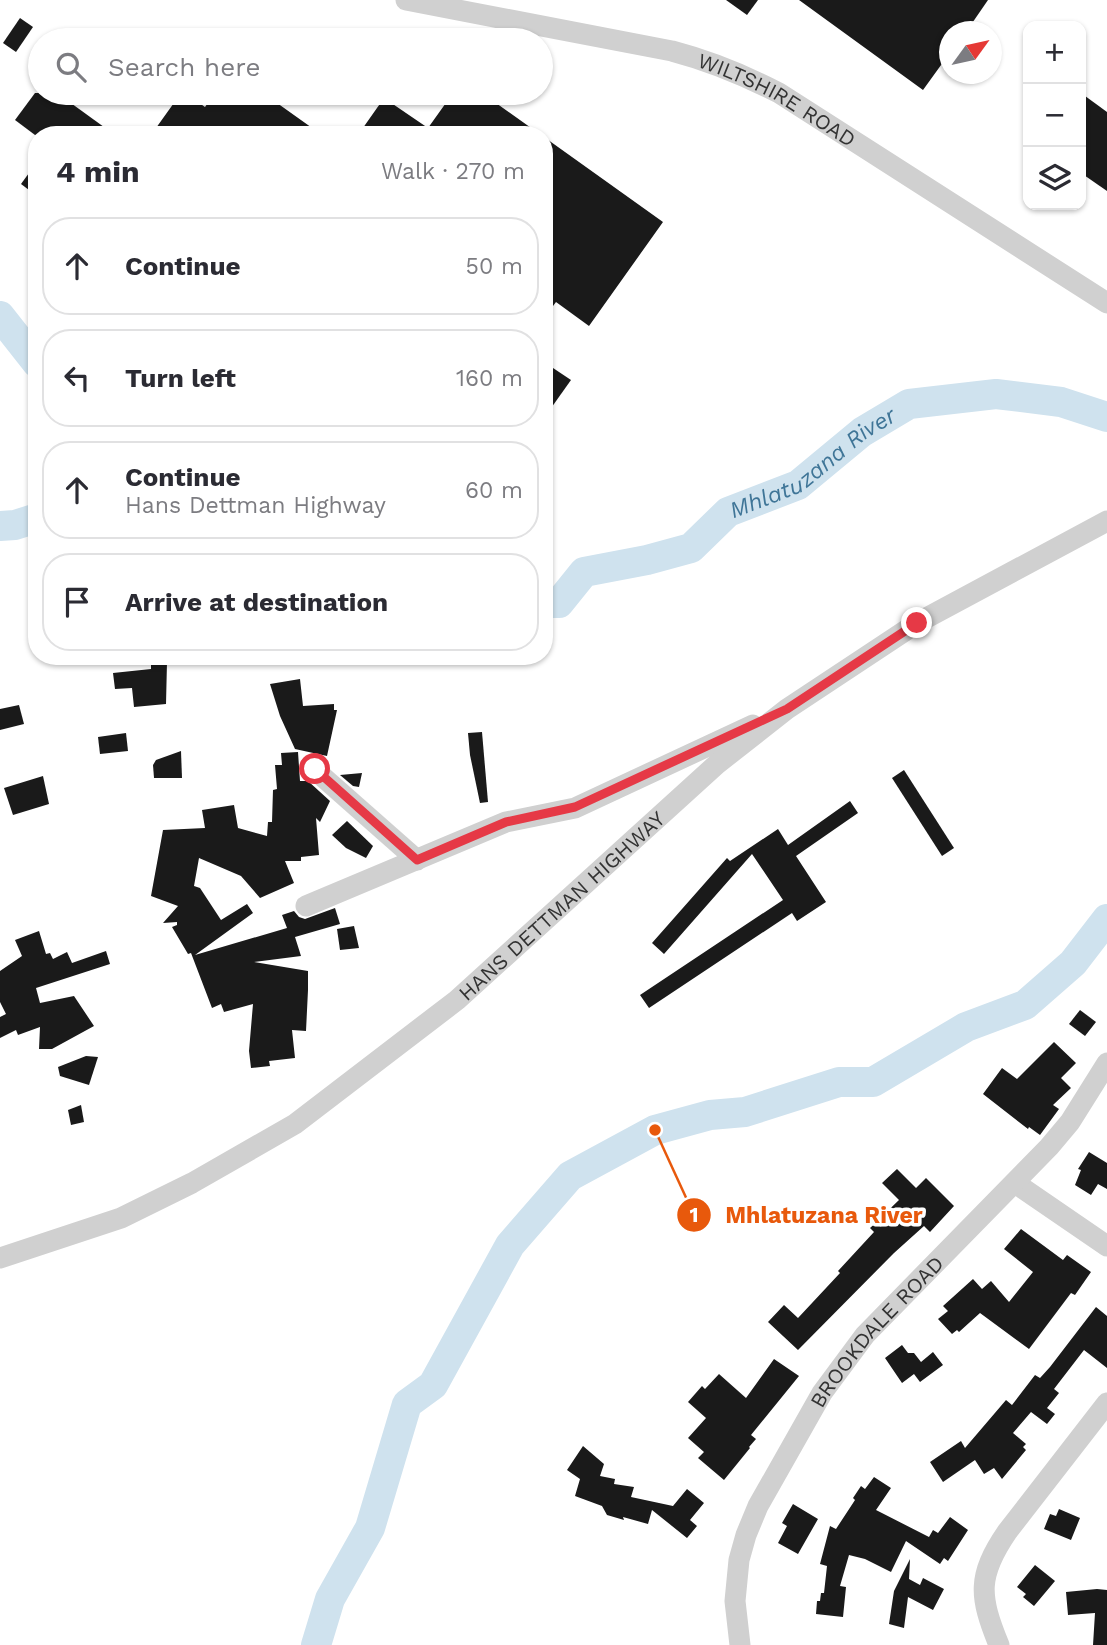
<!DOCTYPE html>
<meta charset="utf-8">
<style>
:root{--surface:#fff;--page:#f2f2f3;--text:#2b2b33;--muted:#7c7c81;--line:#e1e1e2}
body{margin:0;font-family:"Work Sans",sans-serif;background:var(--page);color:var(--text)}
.controls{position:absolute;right:21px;top:21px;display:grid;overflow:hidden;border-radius:14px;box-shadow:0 2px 5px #0004}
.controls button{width:63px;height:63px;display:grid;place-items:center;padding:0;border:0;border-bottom:2px solid var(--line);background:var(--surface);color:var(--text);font:35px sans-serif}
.compass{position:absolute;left:939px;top:21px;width:63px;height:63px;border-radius:50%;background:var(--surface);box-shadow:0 2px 5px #0004;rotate:57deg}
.stop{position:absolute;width:21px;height:21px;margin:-16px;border:5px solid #e63946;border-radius:50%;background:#fff}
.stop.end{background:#e63946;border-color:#fff;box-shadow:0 2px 7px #0008}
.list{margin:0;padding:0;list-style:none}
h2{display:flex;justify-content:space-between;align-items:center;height:91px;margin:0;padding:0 28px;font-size:30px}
h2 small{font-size:23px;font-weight:400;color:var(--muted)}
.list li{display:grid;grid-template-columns:46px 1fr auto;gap:21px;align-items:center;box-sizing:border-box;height:98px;margin:0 14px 14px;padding:0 14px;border:2px solid var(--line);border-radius:28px}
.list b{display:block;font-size:26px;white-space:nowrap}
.list p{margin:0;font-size:23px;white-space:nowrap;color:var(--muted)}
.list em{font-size:23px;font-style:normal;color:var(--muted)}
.icon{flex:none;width:38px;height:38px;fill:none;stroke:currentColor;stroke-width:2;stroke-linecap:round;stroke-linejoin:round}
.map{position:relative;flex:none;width:1107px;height:1645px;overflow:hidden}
.search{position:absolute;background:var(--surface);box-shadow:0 2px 5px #0004;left:28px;top:28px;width:525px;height:77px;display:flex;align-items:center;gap:18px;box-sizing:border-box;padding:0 24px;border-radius:38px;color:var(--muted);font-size:26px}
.panel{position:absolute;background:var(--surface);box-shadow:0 2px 5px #0004;left:28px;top:126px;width:525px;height:539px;border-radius:28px}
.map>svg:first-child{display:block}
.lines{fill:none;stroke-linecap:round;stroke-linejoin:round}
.river{stroke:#cfe2ee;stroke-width:30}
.building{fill:#1a1a1a}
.minor{stroke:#d0d0d0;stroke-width:21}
.route{stroke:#e63946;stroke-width:9}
.labels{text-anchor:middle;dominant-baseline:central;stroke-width:7;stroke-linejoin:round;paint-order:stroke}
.street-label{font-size:21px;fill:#333;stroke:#fff}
.water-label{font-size:23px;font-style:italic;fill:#3f7597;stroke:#fff}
.leader{fill:none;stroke:#e8590c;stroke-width:2.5}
.callout-dot{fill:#e8590c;stroke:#fff;stroke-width:2.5}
.mark-label{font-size:21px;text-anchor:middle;font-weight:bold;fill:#fff}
.callout-label{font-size:23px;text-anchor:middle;font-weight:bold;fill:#e8590c;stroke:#fff;stroke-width:7;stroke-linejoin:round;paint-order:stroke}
</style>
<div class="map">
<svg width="1107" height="1645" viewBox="0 0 1107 1645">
<rect width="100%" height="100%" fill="#fff"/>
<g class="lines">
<g class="river">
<path d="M 0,316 L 37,363"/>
<path d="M 0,526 L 15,525 L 37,518"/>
<path id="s1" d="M 544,603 L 559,603 L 584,572 L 647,560 L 691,548 L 728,512 L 798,485 L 862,432 L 909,404 L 996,394 L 1061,402 L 1107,417"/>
<path d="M 316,1645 L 330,1599 L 370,1528 L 407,1404 L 433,1385 L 510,1245 L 570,1176 L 655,1130 L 710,1115 L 745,1112 L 839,1082 L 873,1082 L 966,1027 L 1025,1005 L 1073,963 L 1107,919"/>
</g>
</g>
<g class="building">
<path d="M 726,0 L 758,0 L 747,15 Z"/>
<path d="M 799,0 L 988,0 L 966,32 L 949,32 L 949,54 L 923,90 Z"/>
<path d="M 20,18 L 33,27 L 16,52 L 3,43 Z"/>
<path d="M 35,93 L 57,93 L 115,135 L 35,135 L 15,120 Z"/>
<path d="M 181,93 L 185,93 L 205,107 L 215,93 L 263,93 L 322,135 L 151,135 Z"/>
<path d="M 453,93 L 482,93 L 541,135 L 358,135 L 384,98 L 428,128 Z"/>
<path d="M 1081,93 L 1107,112 L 1107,191 L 1081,173 Z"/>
<path d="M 544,137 L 663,222 L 589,326 L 556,302 L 544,318 Z"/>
<path d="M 37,162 L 37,196 L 21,184 Z"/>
<path d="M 544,362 L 571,380 L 544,418 Z"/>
<path d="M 151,661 L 167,662 L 166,704 L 134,707 L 132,688 L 115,689 L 113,673 L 151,669 Z"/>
<path d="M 300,679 L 303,706 L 334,704 L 334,710 L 337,710 L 327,756 L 295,749 L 280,716 L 270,684 Z"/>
<path d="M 19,705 L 24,724 L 0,730 L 0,709 Z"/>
<path d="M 482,732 L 488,802 L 480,803 L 470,755 L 468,733 Z"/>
<path d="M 126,733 L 128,751 L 100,754 L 98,737 Z"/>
<path d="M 181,751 L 182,778 L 154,778 L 153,765 L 156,760 Z"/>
<path d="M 298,752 L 300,781 L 308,781 L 330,801 L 320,822 L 316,818 L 319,855 L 301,857 L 301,861 L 285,861 L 294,883 L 260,898 L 241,876 L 199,858 L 194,886 L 200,888 L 221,920 L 247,904 L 253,913 L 195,955 L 287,928 L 282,915 L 294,911 L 299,917 L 305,919 L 335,908 L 340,924 L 295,937 L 301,956 L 254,962 L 308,971 L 308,990 L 306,1031 L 292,1030 L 295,1058 L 269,1061 L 270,1066 L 251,1068 L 249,1051 L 253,1004 L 224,1012 L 221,1004 L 212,1008 L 191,953 L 188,954 L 172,927 L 177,925 L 177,922 L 163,923 L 178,906 L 151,896 L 163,830 L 205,828 L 202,810 L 234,805 L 238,828 L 267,836 L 268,822 L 272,822 L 273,790 L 277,789 L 275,765 L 282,765 L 281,753 Z"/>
<path d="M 904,770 L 954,848 L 942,856 L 892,778 Z"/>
<path d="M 362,773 L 359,787 L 353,786 L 340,775 Z"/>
<path d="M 43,776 L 49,804 L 13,815 L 4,788 Z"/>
<path d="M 850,801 L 858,813 L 796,856 L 826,902 L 797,921 L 792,913 L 649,1008 L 640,995 L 783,900 L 752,854 L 664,954 L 652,943 L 727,858 L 730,861 L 778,829 L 788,845 Z"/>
<path d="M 347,821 L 373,846 L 366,858 L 346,848 L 332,835 Z"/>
<path d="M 354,926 L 359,948 L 340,950 L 337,929 Z"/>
<path d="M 39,931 L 46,954 L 50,953 L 53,959 L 67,952 L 72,963 L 106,951 L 110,964 L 36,988 L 40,1003 L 74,996 L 94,1026 L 52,1049 L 39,1049 L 40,1027 L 18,1035 L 16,1030 L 0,1038 L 0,1017 L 6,1014 L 0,1002 L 0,971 L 22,956 L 15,940 Z"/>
<path d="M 1080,1010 L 1096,1022 L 1085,1036 L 1069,1024 Z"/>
<path d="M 1054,1042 L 1076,1063 L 1061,1078 L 1071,1088 L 1053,1105 L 1059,1109 L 1040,1135 L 1029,1127 L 1028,1129 L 983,1094 L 1002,1068 L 1017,1079 Z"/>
<path d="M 86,1056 L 98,1057 L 89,1085 L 60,1076 L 58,1067 Z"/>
<path d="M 81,1105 L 84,1122 L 71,1125 L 68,1110 Z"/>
<path d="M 1089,1152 L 1107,1163 L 1107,1189 L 1098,1184 L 1091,1195 L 1075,1185 L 1081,1170 L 1078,1169 Z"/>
<path d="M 897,1169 L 916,1188 L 926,1178 L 954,1206 L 930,1232 L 924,1226 L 894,1253 L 798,1350 L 768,1322 L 784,1305 L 798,1318 L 840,1273 L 838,1271 L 874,1232 L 870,1228 L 899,1200 L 882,1183 Z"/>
<path d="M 1021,1229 L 1063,1260 L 1067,1255 L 1091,1272 L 1075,1295 L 1071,1293 L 1029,1349 L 980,1313 L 959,1332 L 957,1330 L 952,1334 L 938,1319 L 948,1311 L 943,1306 L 973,1279 L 982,1289 L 991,1281 L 1009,1302 L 1033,1272 L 1004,1249 Z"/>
<path d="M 1096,1307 L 1107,1316 L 1107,1368 L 1084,1350 L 1054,1389 L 1059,1393 L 1047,1408 L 1055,1414 L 1047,1424 L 1031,1412 L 1013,1433 L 1026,1444 L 1023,1447 L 1026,1450 L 1002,1479 L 994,1468 L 984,1474 L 975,1460 L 943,1482 L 930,1462 L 961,1441 L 965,1448 L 1006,1400 L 1012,1405 L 1035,1375 L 1040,1378 L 1050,1367 Z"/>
<path d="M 902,1345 L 908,1353 L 914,1353 L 921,1362 L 933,1352 L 943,1365 L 920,1382 L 914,1374 L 902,1383 L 885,1358 Z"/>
<path d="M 774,1359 L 799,1376 L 751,1435 L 756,1439 L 749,1447 L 750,1448 L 724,1480 L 698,1458 L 704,1452 L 688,1438 L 706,1418 L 688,1402 L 702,1386 L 705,1389 L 719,1374 L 746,1398 Z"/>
<path d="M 583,1446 L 604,1464 L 600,1476 L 615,1479 L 614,1484 L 634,1487 L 631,1497 L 673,1506 L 687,1489 L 704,1503 L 690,1520 L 697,1526 L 687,1538 L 652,1510 L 648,1524 L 623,1517 L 624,1520 L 607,1515 L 602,1506 L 575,1496 L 580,1479 L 567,1470 Z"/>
<path d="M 874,1477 L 891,1488 L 876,1510 L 929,1537 L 933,1530 L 938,1533 L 950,1517 L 968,1530 L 948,1561 L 944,1558 L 940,1564 L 906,1541 L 891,1572 L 865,1559 L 849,1555 L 840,1586 L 846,1587 L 843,1617 L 816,1614 L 817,1601 L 820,1601 L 821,1593 L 824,1593 L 827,1566 L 820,1564 L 830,1526 L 836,1529 L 855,1500 L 853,1498 L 861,1486 L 865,1489 Z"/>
<path d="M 793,1504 L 818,1519 L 798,1554 L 778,1543 L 787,1526 L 782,1523 Z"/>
<path d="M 1059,1509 L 1080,1518 L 1071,1540 L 1044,1529 L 1050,1514 L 1056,1516 Z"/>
<path d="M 910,1559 L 909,1579 L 920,1585 L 923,1578 L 944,1589 L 933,1610 L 908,1597 L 904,1628 L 889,1624 L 894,1591 Z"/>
<path d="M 1035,1565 L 1055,1581 L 1034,1606 L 1023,1597 L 1026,1594 L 1017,1587 Z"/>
<path d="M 1097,1589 L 1107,1590 L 1107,1645 L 1093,1645 L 1095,1613 L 1068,1615 L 1066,1592 Z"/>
</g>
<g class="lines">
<g class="minor">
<path id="s2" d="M 406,0 L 672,51 C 710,61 744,75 779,93 L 1107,303"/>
<path d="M 315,770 L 417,860"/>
<path d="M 306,906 L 506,822 L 575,808 L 753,725"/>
<path d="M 1015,1183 L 1107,1246"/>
<path id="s3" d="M 0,1258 L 121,1218 L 192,1183 L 295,1124 L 457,1000 L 717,764 L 787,709 L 917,623 L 1107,521"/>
<path id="s4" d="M 740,1645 L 735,1601 L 739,1560 L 746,1535 L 758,1506 L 822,1393 L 865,1335 L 1049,1147 L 1070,1122 L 1107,1063"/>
<path d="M 999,1645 C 979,1596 977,1576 1007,1532 L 1107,1403"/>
</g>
</g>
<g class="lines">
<path class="route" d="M 315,769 L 417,860 L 506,822 L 575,807 L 787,709 L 917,623"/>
</g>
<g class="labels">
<g class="street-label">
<text stroke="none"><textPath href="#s2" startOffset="387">WILTSHIRE ROAD</textPath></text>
<text stroke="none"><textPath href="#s3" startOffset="670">HANS DETTMAN HIGHWAY</textPath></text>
<text stroke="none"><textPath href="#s4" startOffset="355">BROOKDALE ROAD</textPath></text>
</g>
<g class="water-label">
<text stroke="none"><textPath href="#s1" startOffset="315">Mhlatuzana River</textPath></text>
</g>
</g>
<path class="leader" d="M655 1130L694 1215"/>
<g class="callout-dot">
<circle cx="655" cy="1130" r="7"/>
<circle cx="694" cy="1215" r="18"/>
</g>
<g class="mark-label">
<text x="694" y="1222">1</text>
</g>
<g class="callout-label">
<text x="824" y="1223">Mhlatuzana River</text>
</g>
</svg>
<div class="controls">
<button>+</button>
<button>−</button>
<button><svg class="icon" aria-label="layers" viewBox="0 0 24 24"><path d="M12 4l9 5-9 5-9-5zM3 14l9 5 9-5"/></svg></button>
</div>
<svg class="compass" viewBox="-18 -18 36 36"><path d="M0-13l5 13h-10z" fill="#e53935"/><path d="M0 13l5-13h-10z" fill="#7c7c81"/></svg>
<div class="stop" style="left:315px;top:769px"></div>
<div class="stop end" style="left:917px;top:623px"></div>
<div class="search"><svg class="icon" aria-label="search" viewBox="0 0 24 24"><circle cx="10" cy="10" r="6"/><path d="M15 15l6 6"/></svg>Search here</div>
<section class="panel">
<h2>4 min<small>Walk · 270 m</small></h2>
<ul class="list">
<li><svg class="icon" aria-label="ahead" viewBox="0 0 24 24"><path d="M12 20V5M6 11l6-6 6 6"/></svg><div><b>Continue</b></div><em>50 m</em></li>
<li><svg class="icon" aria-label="left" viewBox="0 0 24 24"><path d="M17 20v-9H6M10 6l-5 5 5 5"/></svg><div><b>Turn left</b></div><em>160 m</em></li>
<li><svg class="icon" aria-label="ahead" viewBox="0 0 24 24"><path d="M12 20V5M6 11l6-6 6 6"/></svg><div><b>Continue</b><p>Hans Dettman Highway</p></div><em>60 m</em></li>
<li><svg class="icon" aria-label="arrive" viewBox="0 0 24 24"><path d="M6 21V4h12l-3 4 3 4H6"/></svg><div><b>Arrive at destination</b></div></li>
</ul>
</section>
</div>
